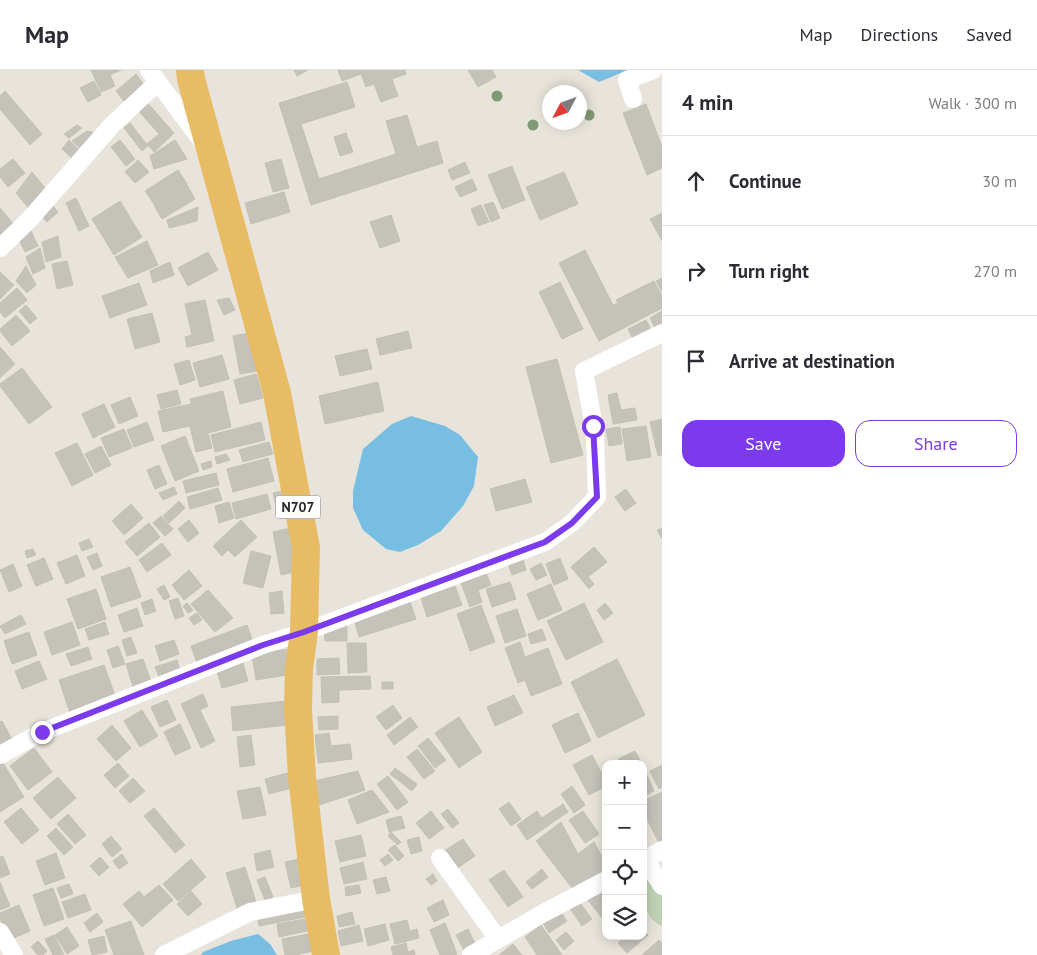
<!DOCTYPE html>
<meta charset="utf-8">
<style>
:root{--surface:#fff;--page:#f7f7f7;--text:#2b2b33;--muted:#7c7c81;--line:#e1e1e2;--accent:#7c3aed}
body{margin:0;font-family:"PT Sans",sans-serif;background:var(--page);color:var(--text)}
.controls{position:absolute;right:15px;bottom:15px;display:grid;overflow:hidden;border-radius:10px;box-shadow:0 2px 12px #0003}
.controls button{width:45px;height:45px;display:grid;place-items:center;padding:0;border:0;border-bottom:1px solid var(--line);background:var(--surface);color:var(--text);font:25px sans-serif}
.compass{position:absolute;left:542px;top:15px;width:45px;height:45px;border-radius:50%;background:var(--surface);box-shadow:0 2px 12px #0003;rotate:229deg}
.stop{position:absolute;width:15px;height:15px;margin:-11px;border:4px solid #7c3aed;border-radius:50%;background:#fff}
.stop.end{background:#7c3aed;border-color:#fff;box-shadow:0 1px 5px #0008}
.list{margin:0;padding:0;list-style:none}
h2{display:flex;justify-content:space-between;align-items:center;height:65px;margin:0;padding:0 20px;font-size:21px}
h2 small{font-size:16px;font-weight:400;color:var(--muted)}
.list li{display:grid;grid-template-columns:32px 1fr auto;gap:15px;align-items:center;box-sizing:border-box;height:90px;padding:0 20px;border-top:1px solid var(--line)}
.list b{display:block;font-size:19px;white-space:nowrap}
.list em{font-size:16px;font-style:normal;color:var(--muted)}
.actions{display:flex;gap:10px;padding:15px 20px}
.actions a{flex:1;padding:11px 0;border:1px solid var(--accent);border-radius:15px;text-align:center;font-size:18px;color:var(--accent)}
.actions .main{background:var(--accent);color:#fff}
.icon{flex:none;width:28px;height:28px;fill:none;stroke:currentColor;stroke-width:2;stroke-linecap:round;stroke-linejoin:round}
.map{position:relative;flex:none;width:662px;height:885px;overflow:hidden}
header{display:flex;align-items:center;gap:30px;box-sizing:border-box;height:70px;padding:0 25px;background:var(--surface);border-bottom:1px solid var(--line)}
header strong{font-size:24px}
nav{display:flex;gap:28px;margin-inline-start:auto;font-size:18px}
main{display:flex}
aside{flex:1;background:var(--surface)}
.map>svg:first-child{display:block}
.cemetery{fill:#c0d2b4}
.water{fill:#78bee2}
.building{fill:#c5c2ba;stroke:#c4c0b5}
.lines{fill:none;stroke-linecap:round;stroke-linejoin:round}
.minor{stroke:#fff;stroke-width:18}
.trunk{stroke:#e8bc65;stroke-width:28}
.tree{fill:#7f9a74}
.route{stroke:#7c3aed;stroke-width:6}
.labels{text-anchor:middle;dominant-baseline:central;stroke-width:4;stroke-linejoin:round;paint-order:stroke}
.shield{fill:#fff;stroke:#686868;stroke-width:1}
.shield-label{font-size:14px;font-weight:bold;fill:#282828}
</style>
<header>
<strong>Map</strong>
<nav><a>Map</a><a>Directions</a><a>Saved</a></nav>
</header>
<main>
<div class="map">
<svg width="662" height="885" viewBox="0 0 662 885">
<rect width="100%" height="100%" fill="#e9e4db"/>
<path class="cemetery" d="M 656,794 L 662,797 L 662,856 C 642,847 643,826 643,807 Z"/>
<g class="water">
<path d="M 578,0 L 628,0 L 599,12 Z"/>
<path d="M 411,346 L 445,356 L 460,365 L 478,387 L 474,416 L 463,436 L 441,461 L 418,475 L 400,482 L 386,479 L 363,460 L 353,438 L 353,421 L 363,379 L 392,354 Z"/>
<path d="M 258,864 L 270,874 L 277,885 L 201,885 L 203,882 L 231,871 Z"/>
</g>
<g class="building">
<path d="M 91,0 L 121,0 L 110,5 L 115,16 L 101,22 Z"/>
<path d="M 294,0 L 308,0 L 297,6 Z"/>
<path d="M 338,0 L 405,0 L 406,4 L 392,9 L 398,26 L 381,32 L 374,14 L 366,17 L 361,4 L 342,11 Z"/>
<path d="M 468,0 L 492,0 L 496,7 L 478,17 Z"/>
<path d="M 136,4 L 147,19 L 127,35 L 116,21 Z"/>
<path d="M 94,11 L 101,25 L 88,32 L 80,18 Z"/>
<path d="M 347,12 L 355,37 L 301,54 L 319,109 L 396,84 L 386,51 L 407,45 L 417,77 L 437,71 L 443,93 L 311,135 L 279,33 Z"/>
<path d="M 5,21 L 42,64 L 30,75 L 0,39 L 0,26 Z"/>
<path d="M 145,30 L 174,63 L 154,82 L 147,74 L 159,64 L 136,38 Z"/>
<path d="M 646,34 L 662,77 L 662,98 L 647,105 L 623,43 Z"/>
<path d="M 130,53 L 148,76 L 142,81 L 124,58 Z"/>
<path d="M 77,55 L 82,58 L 69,68 L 64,64 Z"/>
<path d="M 87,61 L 101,64 L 85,83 L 72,71 Z"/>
<path d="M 346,63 L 353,82 L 340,86 L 334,67 Z"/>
<path d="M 69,70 L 82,83 L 76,92 L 62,79 Z"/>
<path d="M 120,70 L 135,89 L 126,96 L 111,77 Z"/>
<path d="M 175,70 L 187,89 L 154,99 L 150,86 Z"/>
<path d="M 13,89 L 25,103 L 8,117 L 0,107 L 0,99 Z"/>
<path d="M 281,89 L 289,118 L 273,122 L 265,93 Z"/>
<path d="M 138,90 L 149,102 L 135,113 L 125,102 Z"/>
<path d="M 465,92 L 470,103 L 452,110 L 448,100 Z"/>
<path d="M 512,96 L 525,130 L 502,139 L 488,105 Z"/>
<path d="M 178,100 L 187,114 L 154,134 L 145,121 Z"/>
<path d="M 32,102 L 49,123 L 31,141 L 16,123 Z"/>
<path d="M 564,102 L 578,134 L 540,150 L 526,117 Z"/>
<path d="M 472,109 L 477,120 L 460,127 L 455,117 Z"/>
<path d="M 187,115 L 195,129 L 162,149 L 154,135 Z"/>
<path d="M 284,122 L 290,142 L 251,154 L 245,133 Z"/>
<path d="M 76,128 L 89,156 L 79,161 L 66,133 Z"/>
<path d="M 120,131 L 142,167 L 114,185 L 92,149 Z"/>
<path d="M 493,132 L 500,148 L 491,152 L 484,135 Z"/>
<path d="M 481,135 L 489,152 L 478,156 L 471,139 Z"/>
<path d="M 53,136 L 58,142 L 47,152 L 42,146 Z"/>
<path d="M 198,137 L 197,151 L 169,158 L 167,150 Z"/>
<path d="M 0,138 L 17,158 L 0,169 Z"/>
<path d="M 662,143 L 662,171 L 650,149 Z"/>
<path d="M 391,145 L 400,171 L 380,178 L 370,152 Z"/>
<path d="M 31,161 L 38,176 L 25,182 L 18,168 Z"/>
<path d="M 58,166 L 61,187 L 46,192 L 42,172 Z"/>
<path d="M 147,171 L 158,195 L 128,208 L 115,187 Z"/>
<path d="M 40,178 L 45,198 L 33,204 L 26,187 Z"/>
<path d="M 585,180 L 613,235 L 618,233 L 616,230 L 654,211 L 662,226 L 662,238 L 599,271 L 559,193 Z"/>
<path d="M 208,182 L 218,200 L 188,216 L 178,198 Z"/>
<path d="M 67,191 L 73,215 L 57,219 L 52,194 Z"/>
<path d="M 170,192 L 174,205 L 153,213 L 150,201 Z"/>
<path d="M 26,196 L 36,215 L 27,223 L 16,211 Z"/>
<path d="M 0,202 L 14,215 L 0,229 Z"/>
<path d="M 662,208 L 662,222 L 656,211 Z"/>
<path d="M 560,212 L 583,259 L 562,269 L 539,222 Z"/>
<path d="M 139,213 L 147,235 L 110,248 L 102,226 Z"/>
<path d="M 17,218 L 27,230 L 5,248 L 0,242 L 0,233 Z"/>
<path d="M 229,228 L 235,240 L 224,245 L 217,230 Z"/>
<path d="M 205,230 L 214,271 L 187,277 L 185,267 L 192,265 L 185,234 Z"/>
<path d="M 26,235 L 37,248 L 30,254 L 19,241 Z"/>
<path d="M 662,241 L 662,259 L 657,262 L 650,248 Z"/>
<path d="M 152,243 L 160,272 L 135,279 L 127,249 Z"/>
<path d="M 16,245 L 30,261 L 12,276 L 0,261 L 0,259 Z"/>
<path d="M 646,250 L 653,263 L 635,273 L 628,259 Z"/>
<path d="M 408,261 L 412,278 L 380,285 L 376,269 Z"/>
<path d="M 249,263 L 257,301 L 240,304 L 233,266 Z"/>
<path d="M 0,277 L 15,294 L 0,308 Z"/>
<path d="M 367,279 L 372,299 L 340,306 L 335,286 Z"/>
<path d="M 222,285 L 229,309 L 200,317 L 193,293 Z"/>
<path d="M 557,289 L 583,385 L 551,393 L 526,297 Z"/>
<path d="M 189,290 L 195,310 L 180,315 L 174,294 Z"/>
<path d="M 22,298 L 52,337 L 29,354 L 0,316 L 0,314 Z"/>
<path d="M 256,304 L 263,328 L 240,334 L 234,310 Z"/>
<path d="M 378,312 L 384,341 L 325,354 L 319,326 Z"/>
<path d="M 177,320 L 181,334 L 161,339 L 157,325 Z"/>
<path d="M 223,321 L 231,357 L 208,363 L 212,378 L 196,382 L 190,356 L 163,362 L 158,341 L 191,334 L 190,329 Z"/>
<path d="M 617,323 L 621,340 L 635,338 L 637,350 L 613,354 L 608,325 Z"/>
<path d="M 130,327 L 138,346 L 119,354 L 111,335 Z"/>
<path d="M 104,334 L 115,357 L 93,368 L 82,344 Z"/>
<path d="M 662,349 L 662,385 L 658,386 L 650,352 Z"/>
<path d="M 147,352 L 154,370 L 134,377 L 127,360 Z"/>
<path d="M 261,352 L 265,370 L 215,382 L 211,365 Z"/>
<path d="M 646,356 L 651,387 L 627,391 L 622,359 Z"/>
<path d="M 620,357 L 622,374 L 609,376 L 606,359 Z"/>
<path d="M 124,359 L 132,378 L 109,387 L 101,368 Z"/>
<path d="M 185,366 L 199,401 L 175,411 L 161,376 Z"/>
<path d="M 269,372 L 273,384 L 243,392 L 239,380 Z"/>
<path d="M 77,373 L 93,405 L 72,416 L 55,383 Z"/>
<path d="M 101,376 L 111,395 L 95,403 L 85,384 Z"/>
<path d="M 226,384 L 230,390 L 217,394 L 215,387 Z"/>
<path d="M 268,388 L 274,411 L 233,422 L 227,399 Z"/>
<path d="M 211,391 L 212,397 L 203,400 L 201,394 Z"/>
<path d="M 159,395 L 167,414 L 155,419 L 147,400 Z"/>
<path d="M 216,403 L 219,415 L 186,423 L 183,411 Z"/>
<path d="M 525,409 L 532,432 L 496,441 L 490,419 Z"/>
<path d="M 174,417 L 177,424 L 163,430 L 159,423 Z"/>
<path d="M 218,418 L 222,430 L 190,439 L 187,427 Z"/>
<path d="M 626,419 L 636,433 L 625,441 L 615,427 Z"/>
<path d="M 289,420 L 293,437 L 277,441 L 273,423 Z"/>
<path d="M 267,424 L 271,439 L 236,449 L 232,433 Z"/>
<path d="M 179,431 L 185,438 L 169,453 L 163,446 Z"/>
<path d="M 229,432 L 234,448 L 219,453 L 215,436 Z"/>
<path d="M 131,434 L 143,448 L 124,465 L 112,451 Z"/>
<path d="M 161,446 L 173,459 L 165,466 L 153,453 Z"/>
<path d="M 189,450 L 199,463 L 188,472 L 178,459 Z"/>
<path d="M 241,450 L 257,467 L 235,487 L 228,480 L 222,486 L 213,476 Z"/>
<path d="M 149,453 L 160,467 L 137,486 L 125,472 Z"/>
<path d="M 295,457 L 303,500 L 281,505 L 273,462 Z"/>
<path d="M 662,458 L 662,469 L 657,460 Z"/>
<path d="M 89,469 L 93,477 L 82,481 L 79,473 Z"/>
<path d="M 162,473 L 171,485 L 147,502 L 139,490 Z"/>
<path d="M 594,477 L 607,492 L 588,507 L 594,514 L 589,519 L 571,497 Z"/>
<path d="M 33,479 L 36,485 L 27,488 L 25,481 Z"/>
<path d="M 251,481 L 271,486 L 263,518 L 243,513 Z"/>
<path d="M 97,483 L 102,496 L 93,500 L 87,487 Z"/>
<path d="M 77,485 L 85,506 L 66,514 L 57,493 Z"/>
<path d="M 44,488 L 53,509 L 36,516 L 27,495 Z"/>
<path d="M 560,488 L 568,509 L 554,515 L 546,494 Z"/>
<path d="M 523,489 L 526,500 L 512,505 L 508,494 Z"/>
<path d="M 541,493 L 547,505 L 536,510 L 530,499 Z"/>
<path d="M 13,494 L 22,516 L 9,522 L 0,500 Z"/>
<path d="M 130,497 L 141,527 L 111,537 L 101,507 Z"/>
<path d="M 189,500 L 202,516 L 184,530 L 172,515 Z"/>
<path d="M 486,503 L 491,515 L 478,520 L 482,532 L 470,537 L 461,513 Z"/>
<path d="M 510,512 L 516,529 L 492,537 L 486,519 Z"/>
<path d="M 551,514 L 562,540 L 538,550 L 527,524 Z"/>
<path d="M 164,515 L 170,527 L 164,530 L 157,519 Z"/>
<path d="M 455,516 L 462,535 L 427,547 L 421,528 Z"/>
<path d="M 96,519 L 106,549 L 78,559 L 67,529 Z"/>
<path d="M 208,520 L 233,548 L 215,562 L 191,534 Z"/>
<path d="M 282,521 L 284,543 L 271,544 L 269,523 Z"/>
<path d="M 178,528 L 184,546 L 175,549 L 169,531 Z"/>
<path d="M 152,529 L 156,541 L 145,545 L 141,533 Z"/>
<path d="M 410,532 L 416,549 L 359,567 L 354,550 Z"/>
<path d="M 187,533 L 193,540 L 188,543 L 183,536 Z"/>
<path d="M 584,533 L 603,572 L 566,590 L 547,551 Z"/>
<path d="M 605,533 L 613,543 L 604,550 L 597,540 Z"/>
<path d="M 481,535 L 495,572 L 470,581 L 457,544 Z"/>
<path d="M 137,538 L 143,556 L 124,562 L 118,545 Z"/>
<path d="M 517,539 L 526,566 L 505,573 L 496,546 Z"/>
<path d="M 197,543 L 202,550 L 194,555 L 189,548 Z"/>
<path d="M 21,545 L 26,554 L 5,564 L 0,556 Z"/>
<path d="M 72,552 L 80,575 L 52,585 L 44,562 Z"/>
<path d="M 105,552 L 109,564 L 89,570 L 85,559 Z"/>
<path d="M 247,555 L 253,572 L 197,593 L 191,576 Z"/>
<path d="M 347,555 L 347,571 L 325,571 L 324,556 Z"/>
<path d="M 542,559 L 546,570 L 531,574 L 528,564 Z"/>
<path d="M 29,562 L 37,585 L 12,594 L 4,571 Z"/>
<path d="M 131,567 L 137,583 L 127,586 L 122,570 Z"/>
<path d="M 174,570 L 179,584 L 160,591 L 155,576 Z"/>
<path d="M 520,572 L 525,587 L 548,578 L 562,614 L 531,626 L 525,610 L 518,613 L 505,578 Z"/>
<path d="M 347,573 L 366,573 L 367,602 L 348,603 Z"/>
<path d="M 118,576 L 125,594 L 113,598 L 107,580 Z"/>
<path d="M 88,577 L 92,589 L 71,596 L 66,584 Z"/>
<path d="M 289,579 L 293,604 L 256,610 L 252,585 Z"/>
<path d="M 339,588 L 340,604 L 317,605 L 317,589 Z"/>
<path d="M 143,589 L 152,614 L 134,620 L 126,594 Z"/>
<path d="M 617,589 L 645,645 L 598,668 L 571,612 Z"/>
<path d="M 177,590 L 180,600 L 159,607 L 155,597 Z"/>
<path d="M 242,590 L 248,611 L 222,618 L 216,598 Z"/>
<path d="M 39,591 L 47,609 L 22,619 L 15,601 Z"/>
<path d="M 104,595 L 117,631 L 71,646 L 59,610 Z"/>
<path d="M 370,606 L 371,619 L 339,620 L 339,632 L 322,633 L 321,607 Z"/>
<rect x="382" y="612" width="11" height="7"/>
<path d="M 203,624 L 208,636 L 200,640 L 215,671 L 201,678 L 181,634 Z"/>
<path d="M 514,625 L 523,643 L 495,656 L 487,637 Z"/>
<path d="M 167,630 L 176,650 L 160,657 L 151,637 Z"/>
<path d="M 286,631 L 288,655 L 233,661 L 231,637 Z"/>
<path d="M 393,635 L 402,648 L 386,660 L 376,647 Z"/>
<path d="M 142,640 L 158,666 L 140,677 L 124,651 Z"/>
<path d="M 578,643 L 591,671 L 565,683 L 552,655 Z"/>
<path d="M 338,646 L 338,659 L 319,660 L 318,647 Z"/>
<path d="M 410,647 L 418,657 L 394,675 L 387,665 Z"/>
<path d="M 459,647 L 482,682 L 459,698 L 435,663 Z"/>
<path d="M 2,651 L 13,671 L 0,678 L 0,652 Z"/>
<path d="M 180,654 L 191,678 L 175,685 L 164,662 Z"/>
<path d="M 112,655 L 131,678 L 116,691 L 97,669 Z"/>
<path d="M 329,663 L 331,676 L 350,674 L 352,689 L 318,693 L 315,665 Z"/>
<path d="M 251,665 L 255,695 L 240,697 L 237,667 Z"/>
<path d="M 428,668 L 446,690 L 435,698 L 418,676 Z"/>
<path d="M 34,678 L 52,702 L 28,720 L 10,696 Z"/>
<path d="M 417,679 L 435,701 L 424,709 L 407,687 Z"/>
<path d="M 635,681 L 642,694 L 620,694 L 618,689 Z"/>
<path d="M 592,685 L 606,711 L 606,716 L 589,725 L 573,695 Z"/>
<path d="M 3,693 L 24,727 L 0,742 L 0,695 Z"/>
<path d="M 118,693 L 129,706 L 115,718 L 104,705 Z"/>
<path d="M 662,695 L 662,717 L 659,719 L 650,701 Z"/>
<path d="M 395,698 L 417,714 L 412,721 L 390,704 Z"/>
<path d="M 358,701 L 365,720 L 319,735 L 314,711 Z"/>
<path d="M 288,703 L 292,718 L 269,724 L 265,709 Z"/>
<path d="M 646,703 L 654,721 L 643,727 L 643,704 Z"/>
<path d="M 388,706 L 408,732 L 397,740 L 377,714 Z"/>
<path d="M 58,707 L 76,728 L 51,749 L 33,728 Z"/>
<path d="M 133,708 L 145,721 L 130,733 L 119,721 Z"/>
<path d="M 572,716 L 585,735 L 574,743 L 561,724 Z"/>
<path d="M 260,717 L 266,745 L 243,749 L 237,721 Z"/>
<path d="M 372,720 L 389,742 L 357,754 L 348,730 Z"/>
<path d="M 662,722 L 662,771 L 659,773 L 643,741 L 643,731 Z"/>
<path d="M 509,732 L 521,749 L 511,756 L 499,739 Z"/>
<path d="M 563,734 L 568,742 L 527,770 L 517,755 L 537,741 L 542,748 Z"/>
<path d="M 21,738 L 39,760 L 22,774 L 4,752 Z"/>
<path d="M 154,738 L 185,775 L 175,783 L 144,746 Z"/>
<path d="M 448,739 L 459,753 L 452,758 L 441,744 Z"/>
<path d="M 431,741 L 444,758 L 429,769 L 416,753 Z"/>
<path d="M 583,741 L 599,764 L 585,773 L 569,750 Z"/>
<path d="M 68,744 L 86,765 L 75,774 L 57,754 Z"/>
<path d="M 401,746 L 405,758 L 389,762 L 386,750 Z"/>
<path d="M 561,752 L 578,784 L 594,772 L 606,794 L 606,805 L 575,822 L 536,771 Z"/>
<path d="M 56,758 L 73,777 L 64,785 L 47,766 Z"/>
<path d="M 391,762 L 401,772 L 398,775 L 388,766 Z"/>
<path d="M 361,765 L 366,786 L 340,792 L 335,771 Z"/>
<path d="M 111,766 L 122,779 L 112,787 L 102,774 Z"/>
<path d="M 419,767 L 422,781 L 411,784 L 407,770 Z"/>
<path d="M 463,769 L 475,786 L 453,801 L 441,783 Z"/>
<path d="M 395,775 L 404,786 L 398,791 L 388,780 Z"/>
<path d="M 270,780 L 274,797 L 257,801 L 254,784 Z"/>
<path d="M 56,783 L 65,808 L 45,815 L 36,791 Z"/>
<path d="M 122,784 L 128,793 L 119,799 L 113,791 Z"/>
<path d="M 388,784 L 393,790 L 385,796 L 380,790 Z"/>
<path d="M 3,786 L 10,804 L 0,808 L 0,787 Z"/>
<path d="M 100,787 L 109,797 L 99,806 L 90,796 Z"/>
<path d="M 191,789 L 206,807 L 178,831 L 163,814 Z"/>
<path d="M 299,789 L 304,815 L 291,818 L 285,792 Z"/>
<path d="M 363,792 L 367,809 L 344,814 L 340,798 Z"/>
<path d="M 245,797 L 256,832 L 237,838 L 226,803 Z"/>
<path d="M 542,799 L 548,807 L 532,819 L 526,812 Z"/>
<path d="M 504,800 L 523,827 L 508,837 L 489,810 Z"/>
<path d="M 433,804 L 437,811 L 431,815 L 426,809 Z"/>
<path d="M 265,807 L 273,827 L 265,830 L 257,810 Z"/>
<path d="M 386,807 L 390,821 L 377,824 L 373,810 Z"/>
<path d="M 0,812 L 10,836 L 0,840 Z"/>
<path d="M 69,814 L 73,824 L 61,828 L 57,818 Z"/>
<path d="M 159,815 L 173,830 L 142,857 L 123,834 L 139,821 L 144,827 Z"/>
<path d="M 359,815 L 361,823 L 346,826 L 345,817 Z"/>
<path d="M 606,816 L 606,823 L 601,827 L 606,833 L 606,847 L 603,849 L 587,829 Z"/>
<path d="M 53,818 L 64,849 L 44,856 L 33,825 Z"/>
<path d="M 191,821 L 202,834 L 188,846 L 177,834 Z"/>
<path d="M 85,824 L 91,840 L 68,848 L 62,832 Z"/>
<path d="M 443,830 L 449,845 L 434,852 L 427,838 Z"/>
<path d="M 578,830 L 592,849 L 582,856 L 569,837 Z"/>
<path d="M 308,833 L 310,846 L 259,856 L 257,843 Z"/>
<path d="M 19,835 L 30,861 L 9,870 L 0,849 L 0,843 Z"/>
<path d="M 559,839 L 567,851 L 549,863 L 542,851 Z"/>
<path d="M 352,842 L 355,854 L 339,857 L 337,846 Z"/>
<path d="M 97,843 L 103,852 L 90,862 L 84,853 Z"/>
<path d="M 305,849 L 307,861 L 279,867 L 277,854 Z"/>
<path d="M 407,850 L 410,861 L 417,859 L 419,868 L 395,874 L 390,854 Z"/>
<path d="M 131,851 L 144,885 L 114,885 L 105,860 Z"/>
<path d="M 445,853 L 457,884 L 454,885 L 440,885 L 430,860 Z"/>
<path d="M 385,854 L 389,870 L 368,876 L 364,859 Z"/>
<path d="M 359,855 L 363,871 L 341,876 L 338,861 Z"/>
<path d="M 541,855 L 562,885 L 537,885 L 525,867 Z"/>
<path d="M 67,857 L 79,876 L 67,884 L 55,865 Z"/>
<path d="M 468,859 L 476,876 L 465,882 L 456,865 Z"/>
<path d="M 643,860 L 648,865 L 627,883 L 618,873 L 626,866 L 643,866 Z"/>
<path d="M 566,862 L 574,871 L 564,880 L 556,870 Z"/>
<path d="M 309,864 L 313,881 L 296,885 L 285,885 L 282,869 Z"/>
<path d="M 54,865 L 64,885 L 53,885 L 45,869 Z"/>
<path d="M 104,866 L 107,882 L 92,885 L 88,870 Z"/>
<path d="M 659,870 L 662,873 L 662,885 L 642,885 Z"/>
<path d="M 38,871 L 47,881 L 43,885 L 38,885 L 31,877 Z"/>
<path d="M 406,873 L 408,882 L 414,880 L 415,885 L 393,885 L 391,877 Z"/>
<path d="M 513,874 L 522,885 L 499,885 Z"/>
</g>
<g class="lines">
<g class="minor">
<path d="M 149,0 L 204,74"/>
<path d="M 633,29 L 627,10 L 653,0"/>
<path d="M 0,178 L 29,150 L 112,55 L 157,13"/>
<path d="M 0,685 L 42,662 L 263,575 L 304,562 L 545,472 L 572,453 L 597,427 L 595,363 L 584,301 L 662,263"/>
<path d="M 440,788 L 498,869"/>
<path d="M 645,789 L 662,816"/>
<path d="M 643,790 L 662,780"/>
<path d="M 0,862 L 14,885"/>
<path d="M 164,885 L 250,842 L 316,829"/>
<path d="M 471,885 L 540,845 L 606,810"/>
</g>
<path class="trunk" d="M 190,0 L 191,9 L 277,323 L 306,478 L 304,562 L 299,598 L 298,640 L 302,707 L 316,829 L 326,885"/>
</g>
<g class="tree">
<circle cx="497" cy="26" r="5.5"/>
<circle cx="589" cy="45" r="5.5"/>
<circle cx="533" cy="55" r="5.5"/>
</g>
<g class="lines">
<path class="route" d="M 42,662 L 263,575 L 304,562 L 545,472 L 572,453 L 597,427 L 593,356"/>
</g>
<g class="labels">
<rect class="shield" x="275.5" y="425.5" width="45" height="23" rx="4"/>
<g class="shield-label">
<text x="298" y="437">N707</text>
</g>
</g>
</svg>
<div class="controls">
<button>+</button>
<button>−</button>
<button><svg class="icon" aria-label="locate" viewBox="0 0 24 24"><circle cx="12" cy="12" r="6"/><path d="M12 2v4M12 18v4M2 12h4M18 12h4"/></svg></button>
<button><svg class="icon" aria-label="layers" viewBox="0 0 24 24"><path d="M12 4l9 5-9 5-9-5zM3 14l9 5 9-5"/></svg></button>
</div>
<svg class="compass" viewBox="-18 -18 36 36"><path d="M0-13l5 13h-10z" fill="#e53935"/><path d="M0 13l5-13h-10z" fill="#7c7c81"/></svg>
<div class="stop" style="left:593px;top:356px"></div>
<div class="stop end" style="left:42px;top:662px"></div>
</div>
<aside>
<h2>4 min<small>Walk · 300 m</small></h2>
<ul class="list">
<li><svg class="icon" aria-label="ahead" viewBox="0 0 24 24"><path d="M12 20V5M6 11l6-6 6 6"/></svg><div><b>Continue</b></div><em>30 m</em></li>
<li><svg class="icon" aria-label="right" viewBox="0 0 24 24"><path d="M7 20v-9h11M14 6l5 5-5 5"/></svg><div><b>Turn right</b></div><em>270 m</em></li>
<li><svg class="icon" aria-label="arrive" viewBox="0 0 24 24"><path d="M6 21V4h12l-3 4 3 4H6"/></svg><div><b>Arrive at destination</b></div></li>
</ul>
<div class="actions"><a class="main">Save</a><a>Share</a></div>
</aside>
</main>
